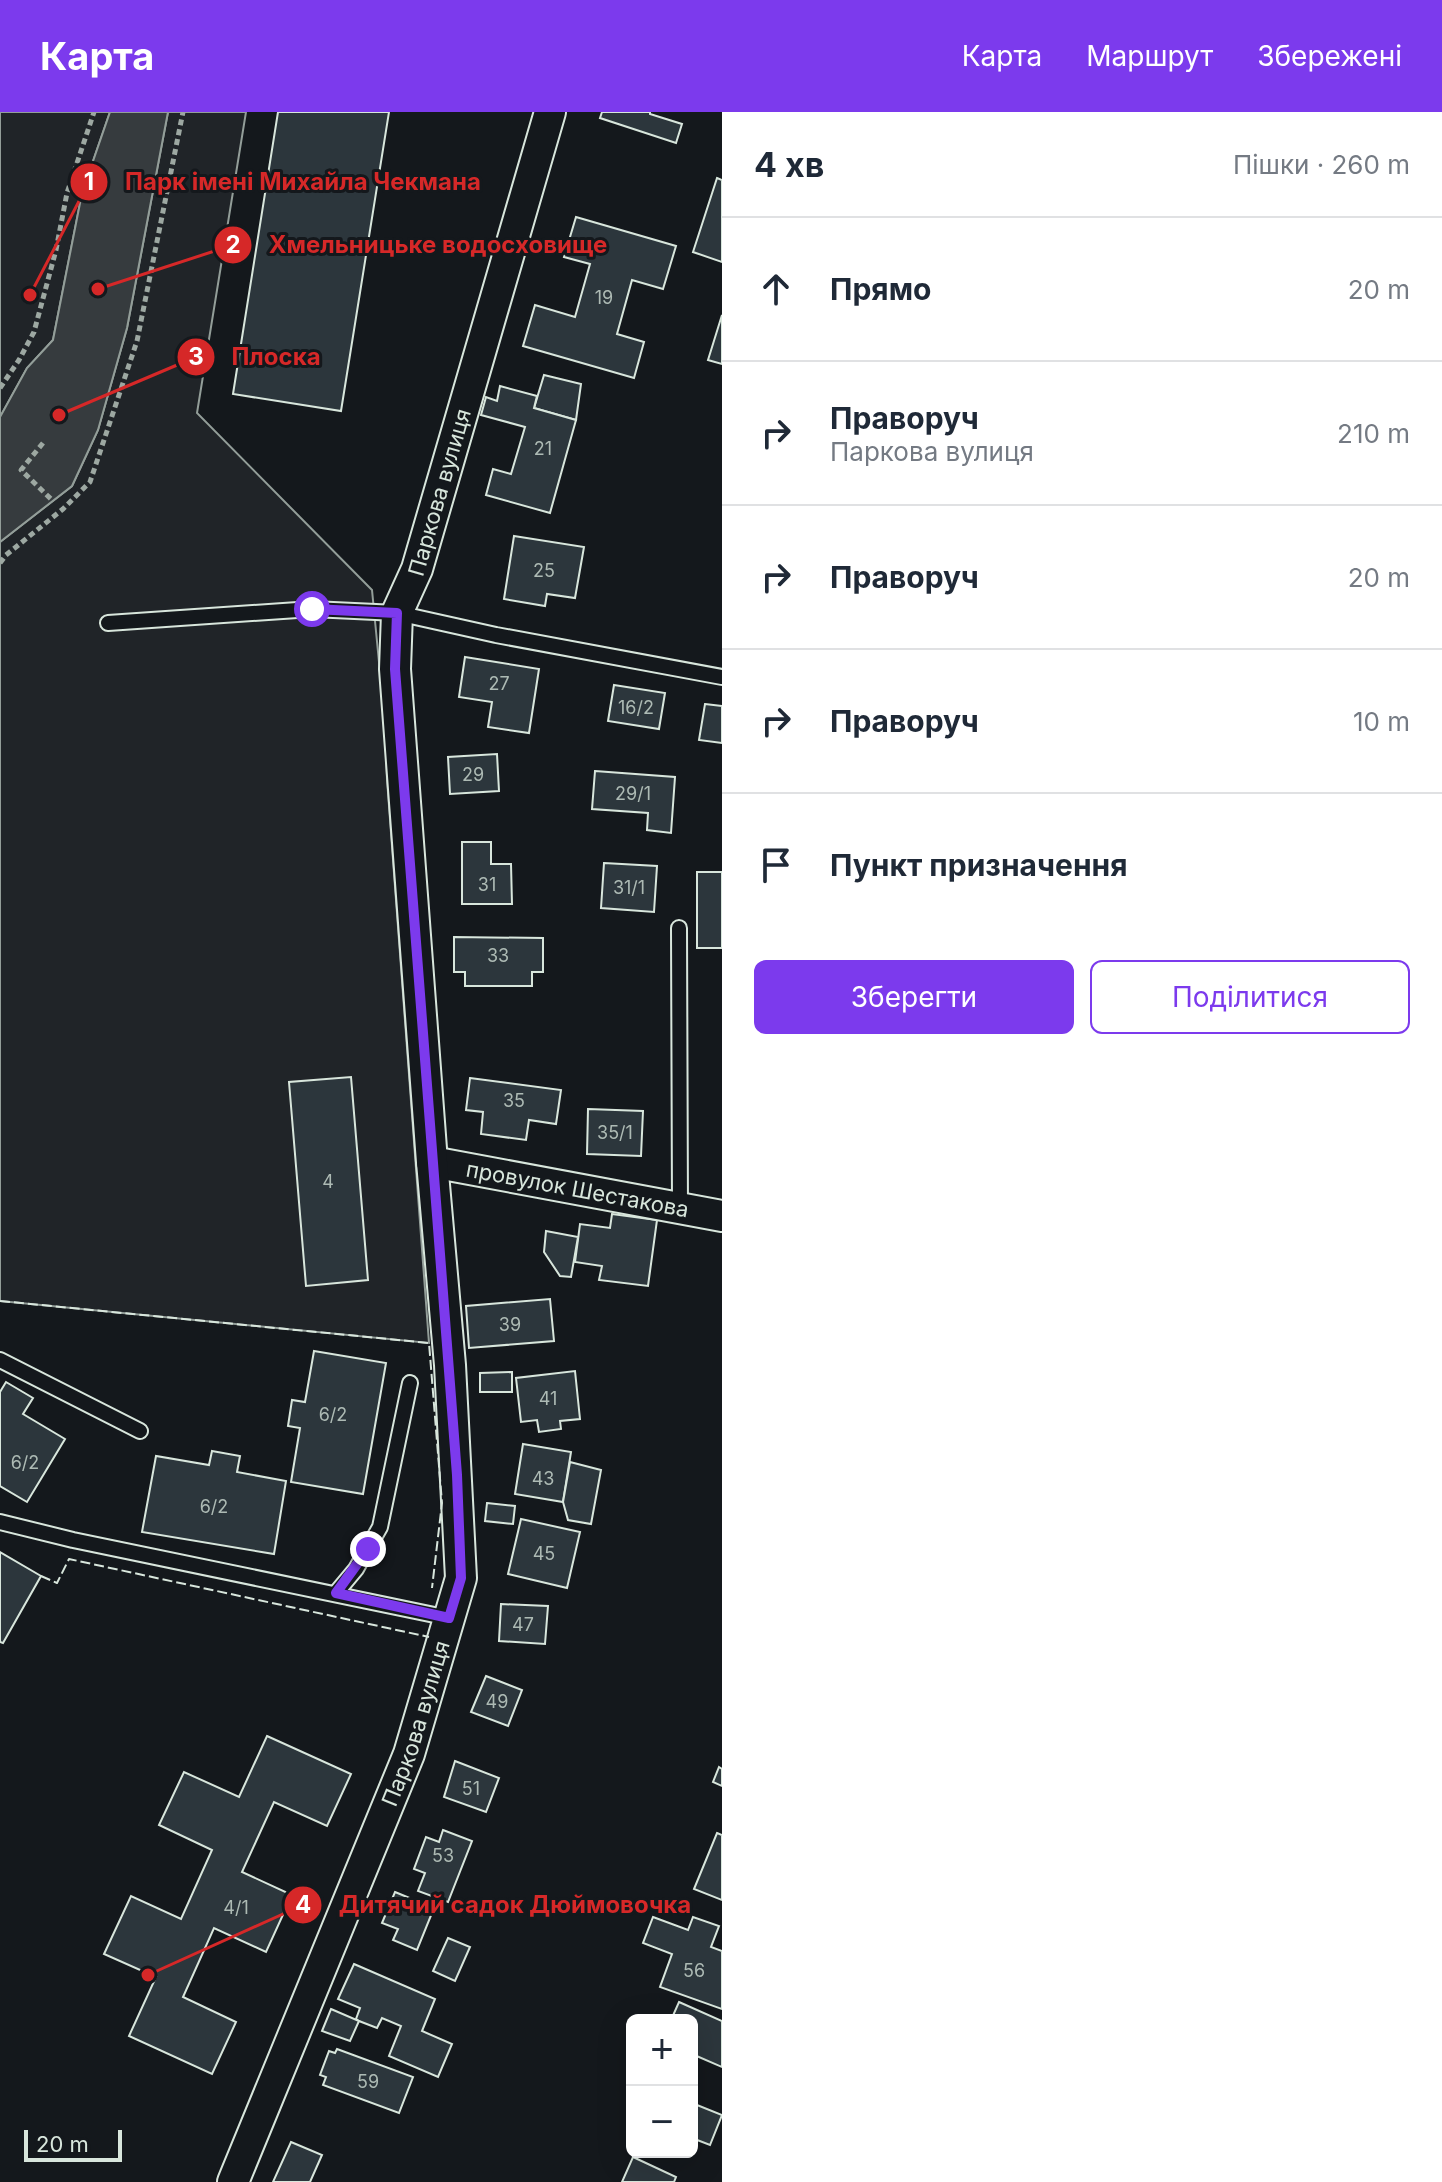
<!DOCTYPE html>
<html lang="uk">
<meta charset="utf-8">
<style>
:root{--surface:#fff;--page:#f6f6f7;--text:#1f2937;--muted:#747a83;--line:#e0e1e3;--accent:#7c3aed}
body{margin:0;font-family:Inter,sans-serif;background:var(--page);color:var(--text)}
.controls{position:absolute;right:24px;bottom:24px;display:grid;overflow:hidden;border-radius:12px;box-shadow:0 8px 32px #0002}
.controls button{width:72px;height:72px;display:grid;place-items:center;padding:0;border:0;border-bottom:2px solid var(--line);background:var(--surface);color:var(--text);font:40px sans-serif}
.scale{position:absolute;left:24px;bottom:20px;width:98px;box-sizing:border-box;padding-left:8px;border:4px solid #d8e6dc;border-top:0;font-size:22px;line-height:28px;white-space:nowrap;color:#d8e6dc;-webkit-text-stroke:6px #14181c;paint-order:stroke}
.stop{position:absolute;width:24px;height:24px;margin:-18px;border:6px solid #7c3aed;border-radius:50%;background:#fff}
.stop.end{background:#7c3aed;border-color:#fff;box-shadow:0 2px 8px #0008}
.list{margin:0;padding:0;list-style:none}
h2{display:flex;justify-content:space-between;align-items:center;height:104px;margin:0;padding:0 32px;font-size:34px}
h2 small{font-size:26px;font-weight:400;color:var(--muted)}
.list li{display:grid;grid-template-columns:52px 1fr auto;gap:24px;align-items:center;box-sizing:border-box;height:144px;padding:0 32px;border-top:2px solid var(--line)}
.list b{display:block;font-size:30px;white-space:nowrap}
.list p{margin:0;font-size:26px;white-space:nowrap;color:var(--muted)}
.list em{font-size:26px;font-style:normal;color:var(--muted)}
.actions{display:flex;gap:16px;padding:24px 32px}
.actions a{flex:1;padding:18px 0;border:2px solid var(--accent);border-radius:12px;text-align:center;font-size:28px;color:var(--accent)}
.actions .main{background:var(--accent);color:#fff}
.icon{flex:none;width:44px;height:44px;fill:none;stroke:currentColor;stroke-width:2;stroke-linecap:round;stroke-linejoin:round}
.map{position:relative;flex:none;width:722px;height:2070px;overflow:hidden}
header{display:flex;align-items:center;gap:48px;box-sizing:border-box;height:112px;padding:0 40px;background:var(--accent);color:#fff}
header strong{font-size:38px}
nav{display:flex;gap:44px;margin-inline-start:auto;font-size:28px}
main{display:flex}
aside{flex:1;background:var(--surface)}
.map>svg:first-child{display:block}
.green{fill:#202428;stroke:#939e99;stroke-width:2}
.water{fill:#363b3e;stroke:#939e99;stroke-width:2}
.building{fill:#2c363c;stroke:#d8e6dc;stroke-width:2}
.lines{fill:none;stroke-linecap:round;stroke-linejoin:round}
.lane-casing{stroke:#d8e6dc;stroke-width:18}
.street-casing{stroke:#d8e6dc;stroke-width:34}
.path{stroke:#9da8a2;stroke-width:5;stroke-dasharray:6 4;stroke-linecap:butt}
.lane{stroke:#14181c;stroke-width:14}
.street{stroke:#14181c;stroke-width:30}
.fence{stroke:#d8e6dc;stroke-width:2;stroke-dasharray:10 4;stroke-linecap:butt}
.route{stroke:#7c3aed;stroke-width:10}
.labels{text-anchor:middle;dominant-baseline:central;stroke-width:6;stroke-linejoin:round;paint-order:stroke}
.number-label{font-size:18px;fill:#adbab4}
.street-label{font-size:22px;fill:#d8e6dc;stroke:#14181c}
.leader{fill:none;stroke:#d62828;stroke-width:3}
.callout-dot{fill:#d62828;stroke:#14181c;stroke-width:3}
.mark-label{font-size:24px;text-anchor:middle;font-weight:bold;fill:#fff}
.callout-label{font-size:24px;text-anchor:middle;font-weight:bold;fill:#d62828;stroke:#14181c;stroke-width:6;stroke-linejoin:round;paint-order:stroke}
</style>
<header>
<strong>Карта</strong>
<nav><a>Карта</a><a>Маршрут</a><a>Збережені</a></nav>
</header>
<main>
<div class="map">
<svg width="722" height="2070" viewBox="0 0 722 2070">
<rect width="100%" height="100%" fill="#14181c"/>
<g class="green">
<path d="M 0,0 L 110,0 L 82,81 L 53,228 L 27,256 L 0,305 Z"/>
<path d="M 168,0 L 246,0 L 197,301 L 372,478 L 385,612 L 387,667 L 429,1231 L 0,1189 L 0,430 L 72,374 L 98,318 L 127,216 Z"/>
</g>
<path class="water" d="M 110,0 L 168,0 L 127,216 L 98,318 L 72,374 L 0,430 L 0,305 L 27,256 L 53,228 L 82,81 Z"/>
<g class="building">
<path d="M 278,0 L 389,0 L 341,299 L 233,282 Z"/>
<path d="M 602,0 L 650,0 L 650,2 L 682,12 L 676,31 L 600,6 Z"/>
<path d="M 717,66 L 722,68 L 722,150 L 693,140 Z"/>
<path d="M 576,105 L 676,134 L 663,177 L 632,168 L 617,222 L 644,230 L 634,266 L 523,234 L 535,193 L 575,205 L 590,152 L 564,145 Z"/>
<path d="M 722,203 L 722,252 L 708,248 Z"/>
<path d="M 544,263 L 581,272 L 576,308 L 534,296 Z"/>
<path d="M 500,274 L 537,284 L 534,296 L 576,308 L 550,401 L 486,383 L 493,357 L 511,362 L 525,315 L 481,303 L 486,285 L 497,289 Z"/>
<path d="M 514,424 L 584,435 L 575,486 L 547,482 L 545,494 L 504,487 Z"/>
<path d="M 465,545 L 539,557 L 529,621 L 488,615 L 492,590 L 459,585 Z"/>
<path d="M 614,573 L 665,581 L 659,617 L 608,609 Z"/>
<path d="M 705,592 L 722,594 L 722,631 L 699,628 Z"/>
<path d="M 497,642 L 499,679 L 450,682 L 448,645 Z"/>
<path d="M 595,659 L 675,665 L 671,721 L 647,718 L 648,701 L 592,697 Z"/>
<path d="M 462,730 L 491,730 L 491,752 L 511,752 L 512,792 L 462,792 Z"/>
<path d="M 604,751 L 657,754 L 654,800 L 601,796 Z"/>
<rect x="697" y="760" width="25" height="76"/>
<path d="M 454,825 L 543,826 L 543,860 L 532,860 L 532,874 L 465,874 L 465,860 L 454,860 Z"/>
<path d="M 351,965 L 368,1168 L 306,1174 L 289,970 Z"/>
<path d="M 470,966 L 561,978 L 556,1012 L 529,1008 L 526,1028 L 481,1022 L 483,1000 L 466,998 Z"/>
<path d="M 588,997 L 643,999 L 641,1044 L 587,1042 Z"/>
<path d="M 612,1102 L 657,1108 L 648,1174 L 599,1168 L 602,1154 L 575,1150 L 580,1112 L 610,1116 Z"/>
<path d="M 546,1119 L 578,1125 L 571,1165 L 560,1164 L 544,1140 Z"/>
<path d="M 550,1187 L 554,1229 L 469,1236 L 466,1194 Z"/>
<path d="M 314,1239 L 386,1251 L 363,1382 L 291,1370 L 300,1316 L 288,1314 L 292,1288 L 305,1290 Z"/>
<path d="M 575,1259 L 580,1307 L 560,1309 L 561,1317 L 539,1320 L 537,1308 L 521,1310 L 516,1266 Z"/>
<path d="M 512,1260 L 512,1280 L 480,1280 L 480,1261 Z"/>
<path d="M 6,1270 L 33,1286 L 23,1302 L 65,1327 L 27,1390 L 0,1374 L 0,1280 Z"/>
<path d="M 523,1332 L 571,1340 L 563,1390 L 515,1382 Z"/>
<path d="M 212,1339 L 240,1344 L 237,1360 L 286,1369 L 274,1442 L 142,1420 L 156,1344 L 209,1353 Z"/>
<path d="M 570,1350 L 601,1358 L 591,1412 L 568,1408 L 563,1390 Z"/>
<path d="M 487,1391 L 515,1394 L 513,1412 L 485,1409 Z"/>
<path d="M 521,1407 L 580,1420 L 567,1476 L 508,1462 Z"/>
<path d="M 0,1440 L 41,1464 L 3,1531 L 0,1530 Z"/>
<path d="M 501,1492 L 548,1494 L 545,1532 L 499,1529 Z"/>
<path d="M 486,1564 L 522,1578 L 508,1614 L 471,1600 Z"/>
<path d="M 267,1624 L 351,1662 L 327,1714 L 274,1690 L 242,1760 L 292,1783 L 266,1840 L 214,1816 L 183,1885 L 236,1910 L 212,1962 L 129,1924 L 156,1865 L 104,1842 L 131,1784 L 181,1807 L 212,1738 L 159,1713 L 184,1660 L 239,1685 Z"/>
<path d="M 455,1649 L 499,1666 L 486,1700 L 444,1685 Z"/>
<path d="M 719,1655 L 722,1657 L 722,1674 L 713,1670 Z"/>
<path d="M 443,1718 L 472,1729 L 448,1790 L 418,1779 L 425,1761 L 414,1757 L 426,1725 L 439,1730 Z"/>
<path d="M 717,1721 L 722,1723 L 722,1788 L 694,1777 Z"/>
<path d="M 395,1780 L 434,1796 L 417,1838 L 393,1828 L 398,1817 L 382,1811 Z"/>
<path d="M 653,1805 L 688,1818 L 693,1805 L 719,1814 L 711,1835 L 722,1839 L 722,1897 L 660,1875 L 672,1842 L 643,1831 Z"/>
<path d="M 448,1826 L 470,1835 L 455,1869 L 433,1859 Z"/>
<path d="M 354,1852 L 435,1887 L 422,1919 L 452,1932 L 438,1965 L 389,1944 L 401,1914 L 382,1906 L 377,1916 L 359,1909 L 356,1907 L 360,1896 L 338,1887 Z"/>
<path d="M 679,1890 L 722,1909 L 722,1955 L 692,1942 L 692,1908 L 671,1908 Z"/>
<path d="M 331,1897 L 359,1909 L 350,1929 L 322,1919 Z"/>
<path d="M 337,1937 L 413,1965 L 399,2001 L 323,1973 L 326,1965 L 320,1963 L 329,1939 L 335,1941 Z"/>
<path d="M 692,1991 L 722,2003 L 710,2033 L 692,2026 Z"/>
<path d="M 291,2030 L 322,2043 L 310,2070 L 273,2070 Z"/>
<path d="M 633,2045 L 676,2065 L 674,2070 L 622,2070 Z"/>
</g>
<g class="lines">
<defs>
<g id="lane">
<path d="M 108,511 L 312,497 L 397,501 L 496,523 L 722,565"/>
<path d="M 679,816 L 680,1097"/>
<path d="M 0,1248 L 140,1319"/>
<path d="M 0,1410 L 73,1428 L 449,1506"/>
<path d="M 336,1481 L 356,1457 L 380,1415 L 410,1271"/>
</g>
<g id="street">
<path id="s1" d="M 432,1050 L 722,1104"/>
<path id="s2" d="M 233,2070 L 409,1642 L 461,1466 L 450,1253 L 432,1050 L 395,557 L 397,501 L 417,457 L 550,0"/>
</g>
</defs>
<use href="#lane" class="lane-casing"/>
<use href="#street" class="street-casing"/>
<g class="path">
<path d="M 0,276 L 19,248 L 34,220 L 56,138 L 67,81 L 94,0"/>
<path d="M 43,331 L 21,358 L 52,388"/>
<path d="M 0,451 L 6,443 L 63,397 L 90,370 L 137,229 L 183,0"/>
</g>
<use href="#lane" class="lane"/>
<use href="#street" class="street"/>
<g class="fence">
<path d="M 0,1189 L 429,1231 L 442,1391 L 432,1476"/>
<path d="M 41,1464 L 57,1471 L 69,1447 L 429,1525"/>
</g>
</g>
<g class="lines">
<path class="route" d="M 312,497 L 397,501 L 395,557 L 457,1363 L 461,1466 L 449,1506 L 336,1481 L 368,1437"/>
</g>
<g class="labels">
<g class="number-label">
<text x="604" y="185">19</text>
<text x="543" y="336">21</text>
<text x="544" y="458">25</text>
<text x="499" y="571">27</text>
<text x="636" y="595">16/2</text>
<text x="473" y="662">29</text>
<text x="633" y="681">29/1</text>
<text x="487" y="772">31</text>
<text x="629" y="775">31/1</text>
<text x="498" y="843">33</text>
<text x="514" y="988">35</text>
<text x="615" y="1020">35/1</text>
<text x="328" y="1069">4</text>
<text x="510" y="1212">39</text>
<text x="548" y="1286">41</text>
<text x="333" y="1302">6/2</text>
<text x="25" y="1350">6/2</text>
<text x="543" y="1366">43</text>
<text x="214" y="1394">6/2</text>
<text x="544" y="1441">45</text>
<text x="523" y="1512">47</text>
<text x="497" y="1589">49</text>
<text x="471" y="1676">51</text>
<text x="443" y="1743">53</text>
<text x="236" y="1795">4/1</text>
<text x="694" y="1858">56</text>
<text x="368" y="1969">59</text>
</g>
<g class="street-label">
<text stroke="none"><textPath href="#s2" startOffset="1742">Паркова вулиця</textPath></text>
<text stroke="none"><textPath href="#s1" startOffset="148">провулок Шестакова</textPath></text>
<text stroke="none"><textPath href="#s2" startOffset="494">Паркова вулиця</textPath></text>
</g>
</g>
<path class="leader" d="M30 183L89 70M98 177L233 133M59 303L196 245M148 1863L303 1793"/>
<g class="callout-dot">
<circle cx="30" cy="183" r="8"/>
<circle cx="98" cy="177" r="8"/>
<circle cx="59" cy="303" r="8"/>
<circle cx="148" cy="1863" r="8"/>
<circle cx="89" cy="70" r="20"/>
<circle cx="233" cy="133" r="20"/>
<circle cx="196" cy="245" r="20"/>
<circle cx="303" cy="1793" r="20"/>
</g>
<g class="mark-label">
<text x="89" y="78">1</text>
<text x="233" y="141">2</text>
<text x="196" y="253">3</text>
<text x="303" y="1801">4</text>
</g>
<g class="callout-label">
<text x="303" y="78">Парк імені Михайла Чекмана</text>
<text x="438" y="141">Хмельницьке водосховище</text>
<text x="276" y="253">Плоска</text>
<text x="515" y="1801">Дитячий садок Дюймовочка</text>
</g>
</svg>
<div class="controls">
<button>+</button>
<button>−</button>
</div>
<div class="scale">20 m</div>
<div class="stop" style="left:312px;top:497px"></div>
<div class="stop end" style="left:368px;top:1437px"></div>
</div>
<aside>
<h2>4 хв<small>Пішки · 260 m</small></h2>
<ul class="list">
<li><svg class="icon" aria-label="ahead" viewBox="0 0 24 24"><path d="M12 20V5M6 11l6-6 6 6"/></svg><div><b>Прямо</b></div><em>20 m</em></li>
<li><svg class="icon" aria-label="right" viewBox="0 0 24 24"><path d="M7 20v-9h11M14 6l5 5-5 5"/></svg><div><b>Праворуч</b><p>Паркова вулиця</p></div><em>210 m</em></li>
<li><svg class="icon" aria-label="right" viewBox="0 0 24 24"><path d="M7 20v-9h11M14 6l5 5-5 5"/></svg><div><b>Праворуч</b></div><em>20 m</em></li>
<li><svg class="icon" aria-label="right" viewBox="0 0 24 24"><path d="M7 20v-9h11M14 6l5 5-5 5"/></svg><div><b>Праворуч</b></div><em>10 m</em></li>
<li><svg class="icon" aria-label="arrive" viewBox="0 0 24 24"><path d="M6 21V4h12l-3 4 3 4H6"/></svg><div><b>Пункт призначення</b></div></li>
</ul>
<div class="actions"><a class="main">Зберегти</a><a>Поділитися</a></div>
</aside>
</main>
